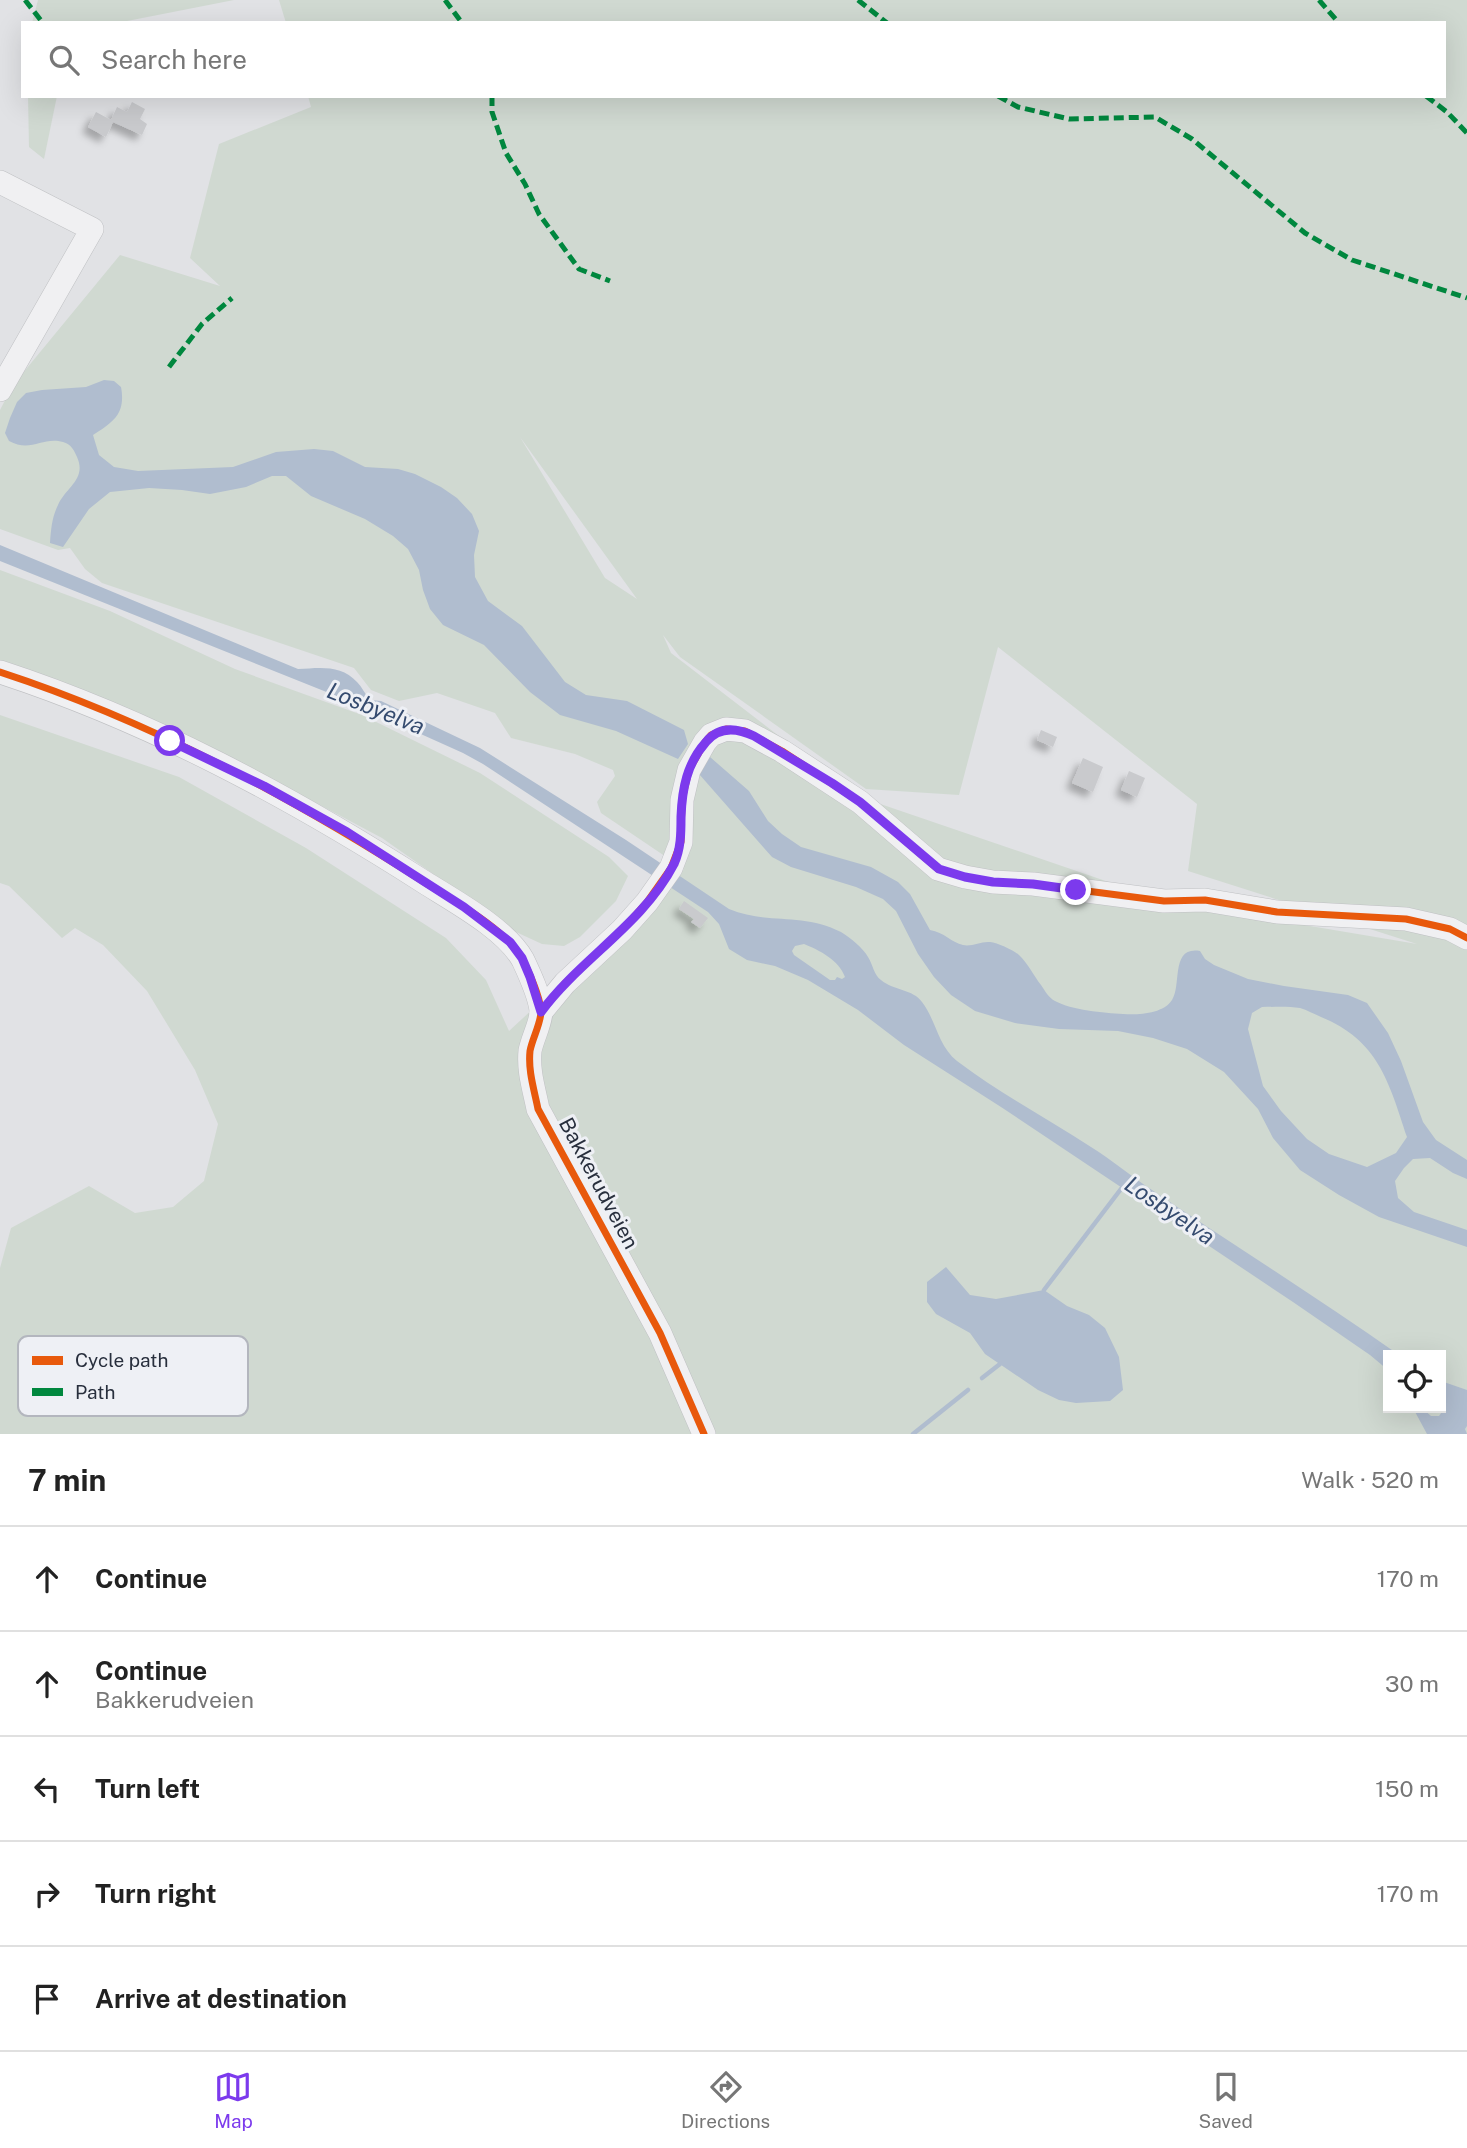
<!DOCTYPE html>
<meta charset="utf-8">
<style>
:root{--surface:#fff;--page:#f2f2f2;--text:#222;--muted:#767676;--line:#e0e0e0;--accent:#7c3aed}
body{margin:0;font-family:"Public Sans",sans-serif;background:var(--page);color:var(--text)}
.controls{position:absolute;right:21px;bottom:21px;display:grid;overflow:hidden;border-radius:0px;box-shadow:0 7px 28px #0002}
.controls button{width:63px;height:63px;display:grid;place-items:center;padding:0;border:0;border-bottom:2px solid var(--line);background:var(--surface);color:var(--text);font:35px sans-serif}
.stop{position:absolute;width:21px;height:21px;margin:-16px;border:5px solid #7c3aed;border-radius:50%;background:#fff}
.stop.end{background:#7c3aed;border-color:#fff;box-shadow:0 2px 7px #0008}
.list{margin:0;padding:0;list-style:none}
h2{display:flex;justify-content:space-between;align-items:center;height:91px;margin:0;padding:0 28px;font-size:30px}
h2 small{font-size:23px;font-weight:400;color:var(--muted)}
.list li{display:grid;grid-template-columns:46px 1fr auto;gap:21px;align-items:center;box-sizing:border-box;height:105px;padding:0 28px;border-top:2px solid var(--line)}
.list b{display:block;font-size:26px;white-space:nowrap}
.list p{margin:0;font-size:23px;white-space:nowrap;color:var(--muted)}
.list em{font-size:23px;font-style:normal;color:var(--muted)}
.icon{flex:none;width:38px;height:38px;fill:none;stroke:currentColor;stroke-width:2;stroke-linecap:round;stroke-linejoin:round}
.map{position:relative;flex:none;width:1467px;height:1434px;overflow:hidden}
.search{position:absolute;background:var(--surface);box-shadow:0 7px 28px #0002;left:21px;right:21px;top:21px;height:77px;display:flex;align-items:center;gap:18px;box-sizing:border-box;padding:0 24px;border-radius:0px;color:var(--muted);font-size:26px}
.sheet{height:616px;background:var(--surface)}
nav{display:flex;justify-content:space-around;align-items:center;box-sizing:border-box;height:98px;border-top:2px solid var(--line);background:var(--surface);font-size:19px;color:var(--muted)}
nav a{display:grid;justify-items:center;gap:4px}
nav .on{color:var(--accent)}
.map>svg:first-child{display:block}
.green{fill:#d0d9d1;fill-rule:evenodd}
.water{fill:#b0bdcf;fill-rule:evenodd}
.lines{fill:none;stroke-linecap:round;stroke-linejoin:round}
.stream{stroke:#b0bdcf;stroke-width:4.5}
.building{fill:#c9cacd;filter:url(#shadow)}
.minor-casing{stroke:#bfc0c3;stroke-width:24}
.minor{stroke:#f0f0f2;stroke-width:23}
.quiet{stroke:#00873e;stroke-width:5;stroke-dasharray:10 5;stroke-linecap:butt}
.cycleway-casing{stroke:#eef0f5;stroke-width:11}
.cycleway{stroke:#e8590c;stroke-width:7}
.route{stroke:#7c3aed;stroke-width:9}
.labels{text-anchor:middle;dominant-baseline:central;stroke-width:6;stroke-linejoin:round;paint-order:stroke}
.street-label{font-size:21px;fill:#282f3d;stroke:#eef0f5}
.water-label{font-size:23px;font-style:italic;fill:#354b6f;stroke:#eef0f5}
.key{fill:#eef0f5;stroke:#b3b6be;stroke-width:2}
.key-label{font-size:19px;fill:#282f3d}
</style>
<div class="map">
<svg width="1467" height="1434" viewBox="0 0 1467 1434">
<defs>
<filter id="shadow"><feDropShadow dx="-6" dy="6" stdDeviation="3.5" flood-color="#0004"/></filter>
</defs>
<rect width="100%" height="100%" fill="#e1e2e5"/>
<g class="green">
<path d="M 38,0 L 234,0 L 117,23 L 32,23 Z"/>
<path d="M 279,0 L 1467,0 L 1467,1434 L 0,1434 L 0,1268 L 11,1228 L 89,1186 L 135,1213 L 173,1207 L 204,1181 L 218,1124 L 195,1070 L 147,991 L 103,945 L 75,928 L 62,938 L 9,886 L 0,883 L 0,715 L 179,777 L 306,848 L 446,938 L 486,980 L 509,1031 L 684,869 L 601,813 L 597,802 L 615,776 L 613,770 L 575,754 L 511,738 L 495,713 L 437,693 L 399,701 L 371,690 L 354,668 L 102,583 L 85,569 L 70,548 L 58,550 L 0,529 L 0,410 L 13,385 L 120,255 L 220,286 L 190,258 L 219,144 L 311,107 L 308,96 L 1444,96 L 1444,23 L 286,23 ZM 520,437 L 637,599 L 605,578 ZM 663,635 L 680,657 L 866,789 L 959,795 L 998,647 L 1197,804 L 1188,871 L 1417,944 L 1167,902 L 857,796 L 671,653 ZM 1388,1355 L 1441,1355 L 1441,1408 L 1388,1408 Z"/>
<path d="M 28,96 L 57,96 L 44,159 L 29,147 Z"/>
<path d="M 0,570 L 110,611 L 235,669 L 362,715 L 480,773 L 609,857 L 628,876 L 616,901 L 580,937 L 564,946 L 542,944 L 516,932 L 382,838 L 207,745 L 73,687 L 0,663 Z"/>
</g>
<g class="water">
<path d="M 104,380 L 114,381 L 121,387 C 126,414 113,422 93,435 L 99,455 L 114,467 L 138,471 L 233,467 L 276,452 L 314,449 L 333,451 L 365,467 L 398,469 L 415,474 L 441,487 L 457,498 L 472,514 L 479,531 L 474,555 L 475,577 L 488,601 L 522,626 L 565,682 L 586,695 L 627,701 L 684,730 L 688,744 L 678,759 L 616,731 L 560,715 L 530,692 L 484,645 L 443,625 L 430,609 L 423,590 L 419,570 L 408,549 L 393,536 L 365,519 L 311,496 L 286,476 L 272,476 L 246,487 L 210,494 L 182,490 L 149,488 L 110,492 L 89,509 L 63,547 L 50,543 C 51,529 52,517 58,505 C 66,487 87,479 77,457 C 74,450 71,444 63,442 C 43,436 31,453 9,441 L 5,433 L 10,418 L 17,402 L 26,393 L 42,390 L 86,387 Z"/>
<path d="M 0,545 L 298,669 C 319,668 341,664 357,682 C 362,687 365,694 370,700 L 381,701 L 480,748 L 626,840 L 729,909 C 767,925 803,912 841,932 C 851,938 863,948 868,957 C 873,965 874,975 881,980 C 894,991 913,989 922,1002 C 936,1020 938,1046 957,1061 C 999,1093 1047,1118 1091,1147 C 1112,1160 1131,1176 1152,1190 C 1234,1245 1318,1298 1399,1355 L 1388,1355 L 1388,1370 L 1370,1355 L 1293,1302 L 1001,1107 L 904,1045 L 858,1010 L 808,980 L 775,966 L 747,960 L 729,949 L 719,924 L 708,912 L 483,764 L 463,753 L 334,695 L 0,561 ZM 804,944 C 819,950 839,960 845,977 L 842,979 L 837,977 L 835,980 L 830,980 L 794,955 L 792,951 L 795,946 Z"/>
<path d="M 710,757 L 749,791 L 768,821 L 782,834 L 801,847 L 871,867 L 898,882 L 910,894 L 930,930 C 944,932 952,943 963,945 C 972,947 981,941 990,942 C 998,943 1013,950 1019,955 C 1027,962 1034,976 1041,985 C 1045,991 1049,998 1055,1001 C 1071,1010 1104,1013 1123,1014 C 1138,1015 1163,1014 1172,1000 C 1182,985 1170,946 1200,951 L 1205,959 L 1214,965 L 1248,979 L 1284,986 L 1348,995 L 1367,1003 L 1388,1033 L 1401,1061 L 1423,1122 L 1436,1140 L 1467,1160 L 1467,1179 L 1453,1173 L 1430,1158 L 1413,1159 L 1404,1168 L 1395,1181 L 1398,1198 L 1414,1212 L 1467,1230 L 1467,1247 L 1379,1217 L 1339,1195 L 1300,1170 L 1273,1138 L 1258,1109 L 1224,1072 L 1187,1049 L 1153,1038 L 1118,1031 L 1059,1029 L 1015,1023 L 975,1011 L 951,995 L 934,977 L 918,954 L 896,911 L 883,899 L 856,887 L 791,867 L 772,857 L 699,774 ZM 1262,1007 C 1274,1007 1288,1006 1300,1008 C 1307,1010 1314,1014 1321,1017 C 1378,1040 1389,1082 1407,1137 L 1396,1153 L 1367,1167 L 1329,1154 L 1307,1139 L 1281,1111 L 1263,1086 L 1248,1029 L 1252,1013 Z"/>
<path d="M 946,1267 L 970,1295 L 996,1299 L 1044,1290 L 1067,1306 L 1089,1315 L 1105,1328 L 1119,1357 L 1123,1390 L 1110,1401 L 1076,1403 L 1059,1400 L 1038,1390 L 985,1354 L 970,1333 L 936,1314 L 927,1302 L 927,1282 Z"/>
<path d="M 1441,1381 L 1467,1390 L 1467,1426 L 1465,1429 L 1467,1434 L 1427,1434 L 1413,1408 L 1422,1408 L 1431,1416 L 1439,1416 L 1444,1409 L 1441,1403 Z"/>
</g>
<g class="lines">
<g class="stream">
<path d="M 1044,1290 L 1124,1185"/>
<path d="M 982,1378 L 1000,1364"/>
<path d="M 913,1434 L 968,1390"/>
</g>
</g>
<g class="building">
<path d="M 132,102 L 145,109 L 140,119 L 147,124 L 142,135 L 113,122 L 106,137 L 88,127 L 96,112 L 111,120 L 117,107 L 127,112 Z"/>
<path d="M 1041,730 L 1057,737 L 1053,747 L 1037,740 Z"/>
<path d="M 1083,758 L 1103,767 L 1093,792 L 1072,783 Z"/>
<path d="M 1129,771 L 1145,778 L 1137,797 L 1121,790 Z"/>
<path d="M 684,901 L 708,918 L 700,928 L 691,922 L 694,919 L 679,909 Z"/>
</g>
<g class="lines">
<defs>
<g id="minor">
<path d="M 0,182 L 92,229 L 0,390"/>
<path d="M 0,672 C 150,721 291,797 424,882 C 454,901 506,929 523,960 C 530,975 539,994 541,1010 C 542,1021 532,1039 530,1051 C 528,1071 534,1089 538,1109 L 660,1333 L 704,1434"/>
<path d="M 541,1012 L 565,983 L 622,930 L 647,902 L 671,868 L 681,842 L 682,800 L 689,770 L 705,742 L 711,735 L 726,729 L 745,731 L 782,751 L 860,802 L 938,869 L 965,877 L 993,882 L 1033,884 L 1164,901 L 1205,900 L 1277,912 L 1406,919 L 1450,929 L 1467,938"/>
</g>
</defs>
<use href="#minor" class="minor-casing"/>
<use href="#minor" class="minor"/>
<g class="quiet">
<path d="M 25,0 L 43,23"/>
<path d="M 445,0 L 462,23"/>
<path d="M 858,0 L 887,23"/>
<path d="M 1319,0 L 1339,23"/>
<path d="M 492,96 L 492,112 L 506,153 L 525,184 L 539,214 L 579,269 L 610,281"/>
<path d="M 998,96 L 1018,107 L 1069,119 L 1155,117 L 1192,139 L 1305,233 L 1352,260 L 1467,298"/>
<path d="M 1426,96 L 1447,112 L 1467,133"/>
<path d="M 169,367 L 202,324 L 232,298"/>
</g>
<defs>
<g id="cycleway">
<path d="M 0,672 C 150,721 291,797 424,882 C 454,901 506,929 523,960 C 530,975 539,994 541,1010 C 542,1021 532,1039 530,1051 C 528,1071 534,1089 538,1109 L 660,1333 L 704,1434"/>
<path d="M 541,1012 L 565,983 L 622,930 L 647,902 L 671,868 L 681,842 L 682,800 L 689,770 L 705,742 L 711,735 L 726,729 L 745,731 L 782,751 L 860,802 L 938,869 L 965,877 L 993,882 L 1033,884 L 1164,901 L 1205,900 L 1277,912 L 1406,919 L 1450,929 L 1467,938"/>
</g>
</defs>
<use href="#cycleway" class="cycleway-casing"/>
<use href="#cycleway" class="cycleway"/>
</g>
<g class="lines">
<path class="route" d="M 170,741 L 264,786 L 347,832 L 464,907 L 510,942 L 522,958 L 530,977 L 541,1012 C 580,959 643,924 674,864 C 681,849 681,833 681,817 C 682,789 687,763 706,742 C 719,726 737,728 754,736 L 832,783 L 860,802 L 939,869 L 965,877 L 993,882 L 1033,884 L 1076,890"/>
</g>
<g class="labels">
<g class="street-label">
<text transform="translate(599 1183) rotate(62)">Bakkerudveien</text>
</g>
<g class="water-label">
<text transform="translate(376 708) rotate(22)">Losbyelva</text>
<text transform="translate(1170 1210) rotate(34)">Losbyelva</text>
</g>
</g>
<rect x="18" y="1336" width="230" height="80" rx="10" class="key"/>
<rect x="32" y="1356" width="31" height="9" fill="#e8590c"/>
<rect x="32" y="1388" width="31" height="8" fill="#00873e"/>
<g class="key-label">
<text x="75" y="1367">Cycle path</text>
<text x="75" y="1399">Path</text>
</g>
</svg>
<div class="controls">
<button><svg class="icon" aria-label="locate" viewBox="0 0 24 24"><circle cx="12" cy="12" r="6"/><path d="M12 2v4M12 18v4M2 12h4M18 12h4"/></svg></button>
</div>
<div class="stop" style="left:170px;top:741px"></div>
<div class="stop end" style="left:1076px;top:890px"></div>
<div class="search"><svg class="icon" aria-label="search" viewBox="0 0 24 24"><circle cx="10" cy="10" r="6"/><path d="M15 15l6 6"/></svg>Search here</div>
</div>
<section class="sheet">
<h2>7 min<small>Walk · 520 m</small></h2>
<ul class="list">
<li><svg class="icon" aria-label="ahead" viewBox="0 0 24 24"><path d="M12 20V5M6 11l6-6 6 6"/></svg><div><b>Continue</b></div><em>170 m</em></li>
<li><svg class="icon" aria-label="ahead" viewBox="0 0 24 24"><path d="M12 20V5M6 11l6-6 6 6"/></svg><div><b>Continue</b><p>Bakkerudveien</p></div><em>30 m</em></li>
<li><svg class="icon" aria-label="left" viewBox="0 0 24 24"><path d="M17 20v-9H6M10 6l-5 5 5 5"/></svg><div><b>Turn left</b></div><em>150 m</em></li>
<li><svg class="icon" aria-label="right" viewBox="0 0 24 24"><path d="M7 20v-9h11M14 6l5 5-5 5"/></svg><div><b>Turn right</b></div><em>170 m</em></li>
<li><svg class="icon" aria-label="arrive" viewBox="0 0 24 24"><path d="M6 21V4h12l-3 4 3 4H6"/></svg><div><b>Arrive at destination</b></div></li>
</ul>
</section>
<nav>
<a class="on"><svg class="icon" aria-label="map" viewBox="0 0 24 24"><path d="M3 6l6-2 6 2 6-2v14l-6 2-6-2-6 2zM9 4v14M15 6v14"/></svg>Map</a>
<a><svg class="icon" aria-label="directions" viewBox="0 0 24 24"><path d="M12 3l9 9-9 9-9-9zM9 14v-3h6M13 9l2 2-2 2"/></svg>Directions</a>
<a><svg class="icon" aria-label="saved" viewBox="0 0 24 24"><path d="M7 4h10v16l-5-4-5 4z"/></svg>Saved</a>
</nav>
